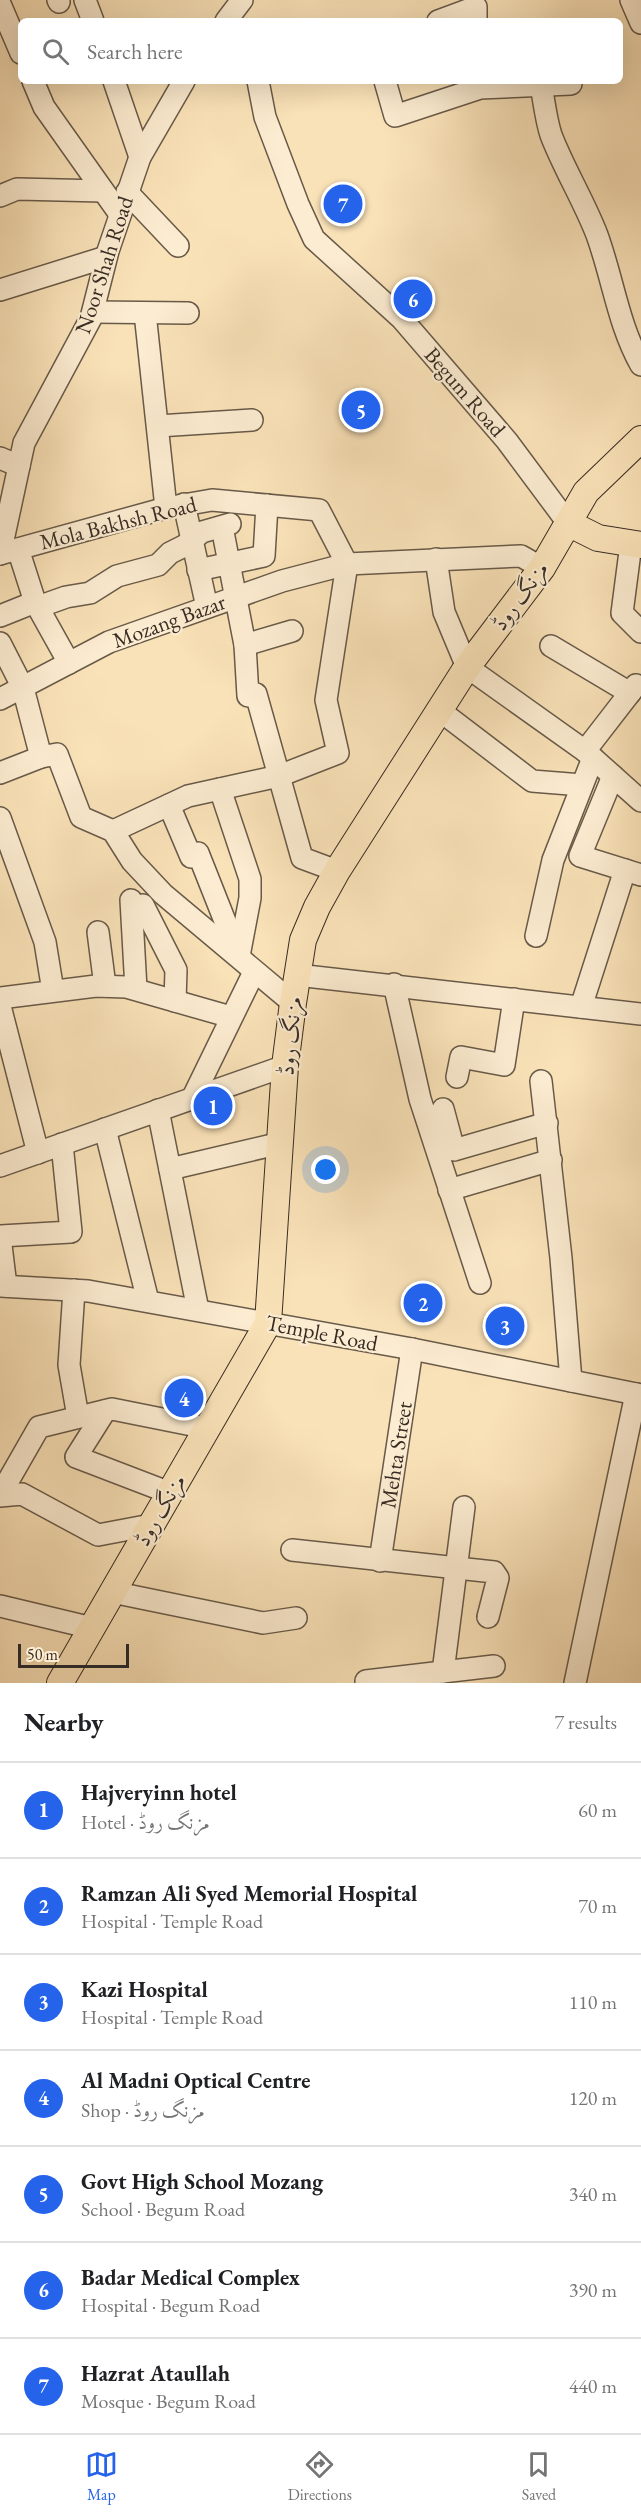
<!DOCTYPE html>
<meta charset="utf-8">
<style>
:root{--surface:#fff;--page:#f2f2f2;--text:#202124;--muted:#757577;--line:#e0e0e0;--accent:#2563eb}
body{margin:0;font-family:"EB Garamond",Amiri,serif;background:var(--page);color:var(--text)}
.scale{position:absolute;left:18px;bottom:15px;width:111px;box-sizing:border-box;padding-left:6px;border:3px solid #372c24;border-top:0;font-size:16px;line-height:21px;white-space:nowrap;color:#372c24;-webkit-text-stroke:4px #fcecd1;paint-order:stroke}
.you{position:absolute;left:326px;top:1170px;width:21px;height:21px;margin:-15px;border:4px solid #fff;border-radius:50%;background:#1a73e8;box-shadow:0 0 0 9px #1a73e833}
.badge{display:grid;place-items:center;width:39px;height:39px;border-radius:50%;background:var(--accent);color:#fff;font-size:20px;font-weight:700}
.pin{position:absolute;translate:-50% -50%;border:3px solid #fff;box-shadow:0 2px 6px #0006}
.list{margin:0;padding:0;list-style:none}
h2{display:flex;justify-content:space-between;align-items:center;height:78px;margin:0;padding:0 24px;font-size:26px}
h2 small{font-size:20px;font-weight:400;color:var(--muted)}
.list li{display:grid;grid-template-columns:39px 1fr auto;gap:18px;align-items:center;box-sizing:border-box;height:96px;padding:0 24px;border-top:2px solid var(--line)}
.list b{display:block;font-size:22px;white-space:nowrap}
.list p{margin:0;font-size:20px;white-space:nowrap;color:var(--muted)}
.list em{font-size:20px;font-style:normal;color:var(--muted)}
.icon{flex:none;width:33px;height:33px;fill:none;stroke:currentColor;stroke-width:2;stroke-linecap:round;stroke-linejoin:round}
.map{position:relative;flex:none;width:641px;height:1683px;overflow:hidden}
.search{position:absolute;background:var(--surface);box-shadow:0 6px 24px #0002;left:18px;right:18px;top:18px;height:66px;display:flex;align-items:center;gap:15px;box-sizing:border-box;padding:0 21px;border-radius:9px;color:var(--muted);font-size:22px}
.sheet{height:750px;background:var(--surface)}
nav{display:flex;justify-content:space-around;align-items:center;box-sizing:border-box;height:84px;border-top:2px solid var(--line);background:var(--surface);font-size:16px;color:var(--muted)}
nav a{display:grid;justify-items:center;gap:3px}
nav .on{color:var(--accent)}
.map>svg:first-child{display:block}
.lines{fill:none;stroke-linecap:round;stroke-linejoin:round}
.minor-casing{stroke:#685a49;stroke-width:24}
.major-casing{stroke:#372c24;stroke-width:28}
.minor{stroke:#fcecd1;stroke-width:21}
.major{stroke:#fae2b8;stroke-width:26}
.labels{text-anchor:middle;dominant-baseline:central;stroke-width:4.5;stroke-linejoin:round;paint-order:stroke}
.street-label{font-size:22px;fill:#372c24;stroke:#fcecd1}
</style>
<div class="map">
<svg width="641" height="1683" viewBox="0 0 641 1683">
<rect width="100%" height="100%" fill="#fae2b8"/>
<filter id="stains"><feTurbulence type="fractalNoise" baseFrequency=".00333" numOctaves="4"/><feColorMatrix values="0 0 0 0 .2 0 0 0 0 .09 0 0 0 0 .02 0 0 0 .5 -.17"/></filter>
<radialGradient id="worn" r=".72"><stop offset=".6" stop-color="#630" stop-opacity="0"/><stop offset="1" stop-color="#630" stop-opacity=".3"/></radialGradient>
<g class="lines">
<defs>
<g id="minor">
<path d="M 58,0 L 59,2"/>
<path d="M 85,0 L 93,21"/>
<path d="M 631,0 L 641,23"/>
<path d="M 0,4 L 21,53"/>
<path d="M 226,21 L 242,0"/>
<path d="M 438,21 L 476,7 L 476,21"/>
<path d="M 33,81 L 44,107 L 119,213"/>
<path d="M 114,81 L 140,157"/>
<path d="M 258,81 L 265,117 L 298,204 L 314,239 L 401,318 L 507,441 L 568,523"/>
<path d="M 385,81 L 395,116 L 480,88 L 571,84"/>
<path d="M 541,85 C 544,101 546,120 551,135 C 564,169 584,201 597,235 C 613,279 618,324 641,365"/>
<path d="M 127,192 L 178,246"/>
<path d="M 0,196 L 17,189 L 103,191"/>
<path d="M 0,290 L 106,257"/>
<path d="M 93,312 L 188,313"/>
<path d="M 145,313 L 166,508"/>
<path d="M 158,426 L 252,420"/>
<path d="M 0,458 L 19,466"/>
<path d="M 184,504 L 207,607"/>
<path d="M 222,527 L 245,645 L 248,696 L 256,694 L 302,858 L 337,871"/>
<path d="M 631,544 L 622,613 L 641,632"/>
<path d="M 18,549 L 35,602 L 69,663"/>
<path d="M 0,554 L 24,443 L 91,318 L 108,251 L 140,157 L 184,81"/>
<path d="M 0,554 L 166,508 L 212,500 L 319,510 L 347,564"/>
<path d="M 436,559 L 444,612 L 467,667 L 585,751 L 641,801"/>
<path d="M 198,570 L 264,556 L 267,505"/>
<path d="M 38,607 L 66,597 L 90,593 L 117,576 L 158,565 L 170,553 L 184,546 L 202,532 L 230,524"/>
<path d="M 0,616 L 35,602"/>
<path d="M 0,643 L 23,688 L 41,757 L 57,754 L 81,817 L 113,831 L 132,861 L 163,894 L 293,1003"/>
<path d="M 245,645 L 292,631"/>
<path d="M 551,646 L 630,693"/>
<path d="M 0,699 L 109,642 L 282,581 L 347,564 L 521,556 L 542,568"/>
<path d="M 439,710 L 532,781 L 582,785"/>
<path d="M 585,751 L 636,685"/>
<path d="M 0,773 L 41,757"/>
<path d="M 613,776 L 580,856 L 641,875"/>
<path d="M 220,789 L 250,879 L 250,898 L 239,956"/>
<path d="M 169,805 L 191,857 L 198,853 L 238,954"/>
<path d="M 0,818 L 45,942 L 53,991"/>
<path d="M 113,831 L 188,796 L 279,776 L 338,753 L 326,700 L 347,564"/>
<path d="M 131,900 L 136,989"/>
<path d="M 143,905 L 176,970 L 175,1001"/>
<path d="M 98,932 L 105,986"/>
<path d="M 536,936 L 553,860 L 593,758"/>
<path d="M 297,975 L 641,1014"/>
<path d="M 394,984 L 420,1099 L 480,1283"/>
<path d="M 0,998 L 96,986 L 126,987 L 231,1017"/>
<path d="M 0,1006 L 38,1153"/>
<path d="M 581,1007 L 625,870"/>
<path d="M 457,1077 L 461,1057 L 504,1065 L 514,999"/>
<path d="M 541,1081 L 561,1258 L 571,1381"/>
<path d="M 192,1099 L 254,972"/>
<path d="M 443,1109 L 454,1150 L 547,1123"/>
<path d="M 158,1110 L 198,1310"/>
<path d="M 105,1129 L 148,1301"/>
<path d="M 0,1166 L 285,1066"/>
<path d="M 170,1169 L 281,1143"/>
<path d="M 449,1190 L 551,1160"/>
<path d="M 0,1236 L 71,1232 L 62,1144"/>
<path d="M 0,1237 L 6,1286"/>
<path d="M 0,1286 L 88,1291 L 412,1349 L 641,1395"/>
<path d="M 74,1290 L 69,1365 L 78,1417"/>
<path d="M 105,1411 L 76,1457 L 170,1493"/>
<path d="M 0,1495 L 39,1427 L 112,1409 L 207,1428"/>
<path d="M 0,1496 L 22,1494 L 98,1535 L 151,1525"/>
<path d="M 292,1550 L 494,1572 L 498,1578 L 488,1617"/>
<path d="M 380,1561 L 412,1349"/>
<path d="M 112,1592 L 263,1623 L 296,1618"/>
<path d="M 0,1606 L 92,1628"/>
<path d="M 443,1672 L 464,1507"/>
<path d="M 366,1681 L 494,1666"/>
<path d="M 575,1683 L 636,1394"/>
</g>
<g id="major">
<path d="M 568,523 L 598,538 L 641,545"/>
<path d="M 60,1683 L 268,1323 L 285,1066 L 293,1003 L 303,940 L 317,907 L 337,871 L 467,667 L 542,568 L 586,492 L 641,439"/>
</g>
</defs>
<use href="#minor" class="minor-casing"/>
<use href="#major" class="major-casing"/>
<use href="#minor" class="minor"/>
<use href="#major" class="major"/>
</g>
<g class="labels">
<g class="street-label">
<text transform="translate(104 265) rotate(-72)">Noor Shah Road</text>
<text transform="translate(465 392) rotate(49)">Begum Road</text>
<text transform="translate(118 523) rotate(-14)">Mola Bakhsh Road</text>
<text transform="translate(520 596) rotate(-54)">مزنگ روڈ</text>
<text transform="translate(169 621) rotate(-20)">Mozang Bazar</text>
<text transform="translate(290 1036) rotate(-84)">مزنگ روڈ</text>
<text transform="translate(322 1333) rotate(11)">Temple Road</text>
<text transform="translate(396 1455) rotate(-81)">Mehta Street</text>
<text transform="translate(160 1510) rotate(-60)">مزنگ روڈ</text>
</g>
</g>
<rect width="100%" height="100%" filter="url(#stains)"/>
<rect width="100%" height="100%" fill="url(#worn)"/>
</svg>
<div class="scale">50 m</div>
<div class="you"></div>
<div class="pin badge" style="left:213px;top:1106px">1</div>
<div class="pin badge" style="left:423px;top:1303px">2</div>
<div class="pin badge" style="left:505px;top:1326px">3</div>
<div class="pin badge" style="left:184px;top:1398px">4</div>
<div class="pin badge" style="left:361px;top:410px">5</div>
<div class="pin badge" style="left:413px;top:299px">6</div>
<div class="pin badge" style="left:343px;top:204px">7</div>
<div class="search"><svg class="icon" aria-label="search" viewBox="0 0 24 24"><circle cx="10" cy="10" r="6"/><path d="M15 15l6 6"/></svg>Search here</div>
</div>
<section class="sheet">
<h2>Nearby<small>7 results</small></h2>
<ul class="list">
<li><span class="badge">1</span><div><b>Hajveryinn hotel</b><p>Hotel · مزنگ روڈ</p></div><em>60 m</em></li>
<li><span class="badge">2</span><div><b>Ramzan Ali Syed Memorial Hospital</b><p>Hospital · Temple Road</p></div><em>70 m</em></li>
<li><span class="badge">3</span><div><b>Kazi Hospital</b><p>Hospital · Temple Road</p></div><em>110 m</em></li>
<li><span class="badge">4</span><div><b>Al Madni Optical Centre</b><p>Shop · مزنگ روڈ</p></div><em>120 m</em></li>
<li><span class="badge">5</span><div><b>Govt High School Mozang</b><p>School · Begum Road</p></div><em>340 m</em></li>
<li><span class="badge">6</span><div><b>Badar Medical Complex</b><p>Hospital · Begum Road</p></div><em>390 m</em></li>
<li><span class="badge">7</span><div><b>Hazrat Ataullah</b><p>Mosque · Begum Road</p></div><em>440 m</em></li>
</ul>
</section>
<nav>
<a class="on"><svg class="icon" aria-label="map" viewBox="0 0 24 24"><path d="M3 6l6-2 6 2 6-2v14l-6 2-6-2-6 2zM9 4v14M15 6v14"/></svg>Map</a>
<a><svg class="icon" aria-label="directions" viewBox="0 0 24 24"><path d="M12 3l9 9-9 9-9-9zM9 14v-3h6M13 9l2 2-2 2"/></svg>Directions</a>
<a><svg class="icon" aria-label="saved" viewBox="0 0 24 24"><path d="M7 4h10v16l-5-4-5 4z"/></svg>Saved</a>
</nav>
